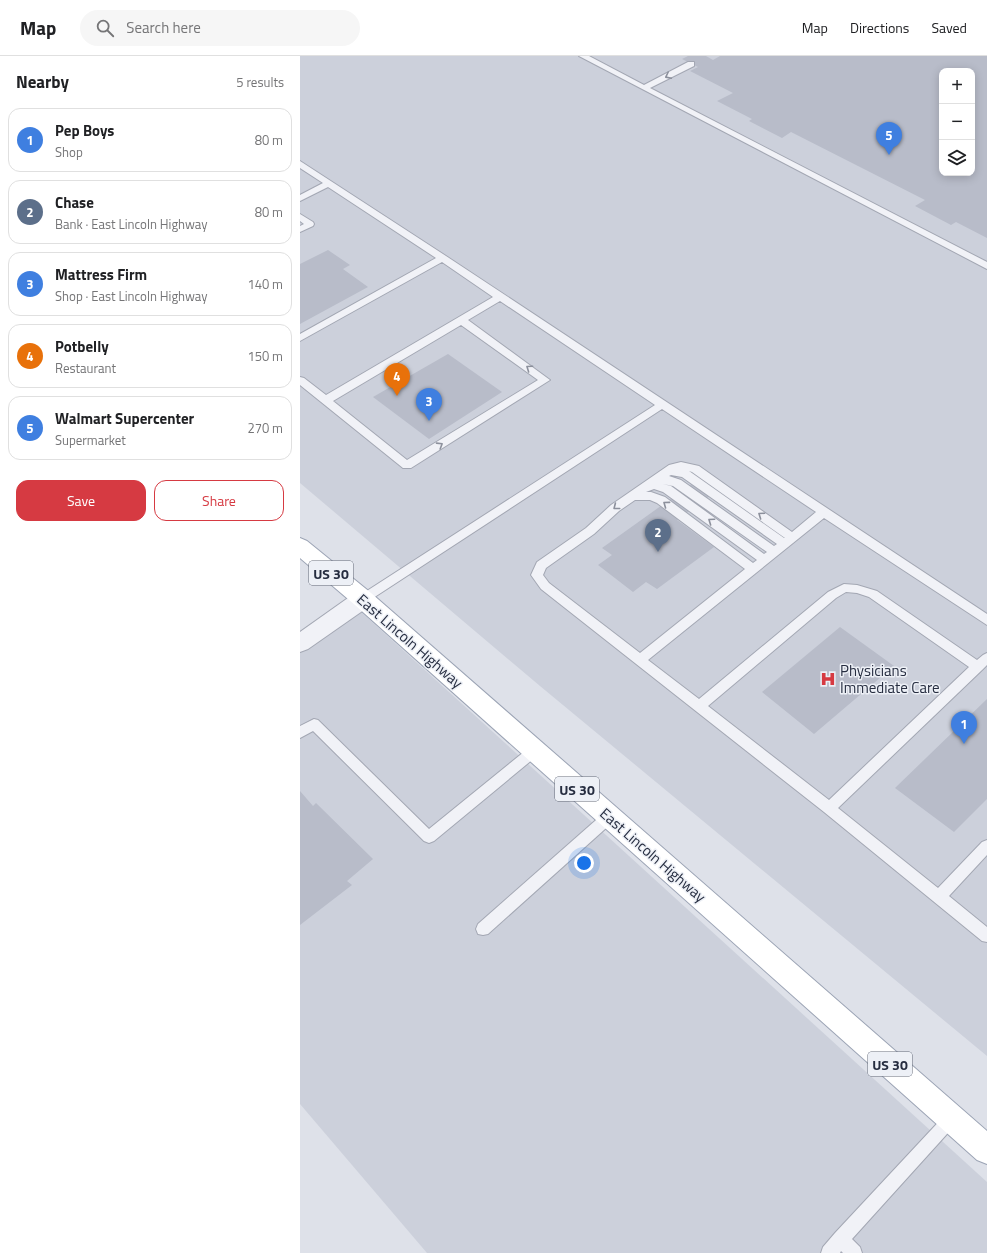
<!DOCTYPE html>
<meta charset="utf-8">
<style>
:root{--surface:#fff;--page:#f6f6f6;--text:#202124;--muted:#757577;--line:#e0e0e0;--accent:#d63a42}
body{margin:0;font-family:"Titillium Web",sans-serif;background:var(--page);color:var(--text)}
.controls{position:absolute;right:12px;top:12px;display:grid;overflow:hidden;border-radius:8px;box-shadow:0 2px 10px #0003}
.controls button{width:36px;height:36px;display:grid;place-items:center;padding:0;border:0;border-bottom:1px solid var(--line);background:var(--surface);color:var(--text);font:20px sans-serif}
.you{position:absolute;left:284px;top:807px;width:14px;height:14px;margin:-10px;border:3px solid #fff;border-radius:50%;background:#1a73e8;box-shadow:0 0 0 6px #1a73e833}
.badge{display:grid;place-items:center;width:26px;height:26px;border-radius:50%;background:var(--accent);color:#fff;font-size:13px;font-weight:700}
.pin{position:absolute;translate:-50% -33px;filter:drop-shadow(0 1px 2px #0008)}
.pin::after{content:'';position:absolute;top:21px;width:14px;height:12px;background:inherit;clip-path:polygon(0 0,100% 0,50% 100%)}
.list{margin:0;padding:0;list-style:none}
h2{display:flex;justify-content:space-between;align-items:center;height:52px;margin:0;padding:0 16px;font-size:17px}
h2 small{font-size:13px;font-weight:400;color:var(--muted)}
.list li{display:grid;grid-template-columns:26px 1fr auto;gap:12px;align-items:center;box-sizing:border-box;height:64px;margin:0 8px 8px;padding:0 8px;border:1px solid var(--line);border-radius:12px}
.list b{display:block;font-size:15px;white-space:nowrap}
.list p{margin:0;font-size:13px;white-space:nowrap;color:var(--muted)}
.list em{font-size:13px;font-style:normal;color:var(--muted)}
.actions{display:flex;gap:8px;padding:12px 16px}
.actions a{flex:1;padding:9px 0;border:1px solid var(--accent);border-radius:12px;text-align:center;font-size:14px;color:var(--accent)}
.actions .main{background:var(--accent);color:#fff}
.icon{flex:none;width:22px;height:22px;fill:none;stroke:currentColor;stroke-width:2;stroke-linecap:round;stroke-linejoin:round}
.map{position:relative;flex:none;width:687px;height:1197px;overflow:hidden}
header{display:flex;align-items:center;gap:24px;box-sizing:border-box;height:56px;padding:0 20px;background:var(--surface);border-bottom:1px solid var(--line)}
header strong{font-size:19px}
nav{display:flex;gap:22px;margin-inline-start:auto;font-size:14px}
.search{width:280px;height:36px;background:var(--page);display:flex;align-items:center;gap:10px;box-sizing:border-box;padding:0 14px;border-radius:22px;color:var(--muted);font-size:15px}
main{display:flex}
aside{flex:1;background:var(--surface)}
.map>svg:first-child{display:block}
.built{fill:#ccd0db;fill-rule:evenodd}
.building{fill:#b8bcc9;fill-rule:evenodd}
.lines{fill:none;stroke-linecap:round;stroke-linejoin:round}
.service-casing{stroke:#a3a7b3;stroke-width:2}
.minor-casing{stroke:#a3a7b3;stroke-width:2}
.primary-casing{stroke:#9ca4b5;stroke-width:2}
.service{fill:#f1f2f7;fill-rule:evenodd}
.minor{fill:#f1f2f7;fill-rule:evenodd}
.primary{fill:#fff;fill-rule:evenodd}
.oneway{stroke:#8c909c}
.labels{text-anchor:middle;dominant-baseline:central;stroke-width:3;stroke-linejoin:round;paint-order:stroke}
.shield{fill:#edf0f6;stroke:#626877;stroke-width:1}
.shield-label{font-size:14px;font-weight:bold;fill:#262d40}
.street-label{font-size:15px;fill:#262d40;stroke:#edf0f6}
.poi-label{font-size:15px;fill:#262d40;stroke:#edf0f6;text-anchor:start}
</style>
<header>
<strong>Map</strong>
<div class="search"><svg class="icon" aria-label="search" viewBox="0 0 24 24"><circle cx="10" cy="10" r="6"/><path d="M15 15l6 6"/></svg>Search here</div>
<nav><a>Map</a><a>Directions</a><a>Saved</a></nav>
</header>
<main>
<aside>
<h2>Nearby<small>5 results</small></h2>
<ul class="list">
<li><span class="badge" style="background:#3f7fe0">1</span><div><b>Pep Boys</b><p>Shop</p></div><em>80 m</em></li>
<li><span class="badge" style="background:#5c6f8a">2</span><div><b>Chase</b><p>Bank · East Lincoln Highway</p></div><em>80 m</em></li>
<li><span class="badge" style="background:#3f7fe0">3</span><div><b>Mattress Firm</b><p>Shop · East Lincoln Highway</p></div><em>140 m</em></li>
<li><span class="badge" style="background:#e8710a">4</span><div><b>Potbelly</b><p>Restaurant</p></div><em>150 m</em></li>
<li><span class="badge" style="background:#3f7fe0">5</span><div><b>Walmart Supercenter</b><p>Supermarket</p></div><em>270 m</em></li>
</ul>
<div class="actions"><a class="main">Save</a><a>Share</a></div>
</aside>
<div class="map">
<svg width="687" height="1197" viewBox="0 0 687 1197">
<rect width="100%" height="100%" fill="#dee1e9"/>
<g class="built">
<path d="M 0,0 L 687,0 L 687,1000 L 240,630 L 0,427 ZM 642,15 L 672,15 L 672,117 L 642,117 Z"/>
<path d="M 59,554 L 687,1126 L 687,1197 L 127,1197 L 0,1048 L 0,594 Z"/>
</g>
<g class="building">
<path d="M 388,0 L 406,0 L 413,4 L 420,0 L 687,0 L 687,182 L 656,166 L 651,169 L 615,150 L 625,144 L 491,76 L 482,82 L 449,65 L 452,63 L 417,45 L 433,37 L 390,15 L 398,11 L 382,3 ZM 642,15 L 672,15 L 672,117 L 642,117 Z"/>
<path d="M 28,194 L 50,209 L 43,213 L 68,231 L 0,268 L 0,208 Z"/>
<path d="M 148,298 L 202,336 L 129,383 L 73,341 Z"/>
<path d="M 400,422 L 418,434 L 377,464 L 414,491 L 357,533 L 346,526 L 333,536 L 298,509 L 312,499 L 302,492 Z"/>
<path d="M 540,571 L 594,610 L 514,678 L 462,636 Z"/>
<path d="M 687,643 L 687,743 L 654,776 L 595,732 Z"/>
<path d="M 0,735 L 13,750 L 16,747 L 73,803 L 47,825 L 52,829 L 0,869 Z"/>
</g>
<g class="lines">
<defs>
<g id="service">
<path d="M 279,0 L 289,0 L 344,29 L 388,6 L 394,6 L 394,10 L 350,32 L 687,206 L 687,213 Z"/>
<path d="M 0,105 L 146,200 L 687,558 L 687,569 L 524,462 L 348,604 L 399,643 L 528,536 L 544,528 L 557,529 L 577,535 L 677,604 L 683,599 L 687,597 L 687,609 L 682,614 L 538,752 L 638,832 L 682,786 L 687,784 L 687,799 L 649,840 L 687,871 L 687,886 L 682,885 L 524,756 L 241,533 L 231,519 L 237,506 L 286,472 L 311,449 L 369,409 L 381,406 L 399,410 L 492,476 L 516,456 L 362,353 L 67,546 L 63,547 L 59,546 L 57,543 L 59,540 L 355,349 L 200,245 L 168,264 L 250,324 L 111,412 L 103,412 L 0,329 L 0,321 L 4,322 L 26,339 L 193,241 L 142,206 L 0,285 L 0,278 L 136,202 L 28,131 L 0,145 L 0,139 L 23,127 L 0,112 ZM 161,269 L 238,324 L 107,404 L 33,345 ZM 389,415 L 392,416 L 485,482 L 484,482 ZM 371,419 L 382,421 L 477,488 L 474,490 L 381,424 L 369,420 ZM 363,428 L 373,430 L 467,496 L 464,498 L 371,430 ZM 354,433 L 363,436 L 457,504 L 453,507 L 365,441 L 351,436 L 346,436 ZM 335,444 L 350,444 L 357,447 L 445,513 L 340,597 L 249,527 L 243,519 L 246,512 L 294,478 L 319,455 ZM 546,536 L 557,537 L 569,541 L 669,611 L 529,744 L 408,650 L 536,542 Z"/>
<path d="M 0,158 L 13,166 L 14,168 L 13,170 L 0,176 L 0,170 L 4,168 L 0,165 Z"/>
<path d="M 14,663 L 18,664 L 129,773 L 230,691 L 234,690 L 238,691 L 240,695 L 238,699 L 134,785 L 129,787 L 124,785 L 13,675 L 0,682 L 0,670 Z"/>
<path d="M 309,755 L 314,757 L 316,761 L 314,765 L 188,878 L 183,879 L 178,878 L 176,873 L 178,868 L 304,757 Z"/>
<path d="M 651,1055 L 656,1058 L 659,1063 L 656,1068 L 552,1183 L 560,1191 L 562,1197 L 543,1197 L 541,1195 L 540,1197 L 521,1197 L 523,1191 L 535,1177 L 646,1058 Z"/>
</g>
<path id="minor" d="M 63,535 L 71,537 L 74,543 L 71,549 L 8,593 L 0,596 L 0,576 L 55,537 Z"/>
<path id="primary" d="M 0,482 L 7,485 L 71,537 L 687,1075 L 687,1108 L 677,1104 L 55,549 L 0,502 Z"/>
</defs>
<use href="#service" class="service-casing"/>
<use href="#minor" class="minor-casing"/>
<use href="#primary" class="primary-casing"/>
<use href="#service" class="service"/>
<use href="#minor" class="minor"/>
<use href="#primary" class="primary"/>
</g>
<defs><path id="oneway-chevron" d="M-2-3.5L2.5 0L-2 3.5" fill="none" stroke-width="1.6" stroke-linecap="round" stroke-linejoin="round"/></defs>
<g class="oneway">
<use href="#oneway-chevron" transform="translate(368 20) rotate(153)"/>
<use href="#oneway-chevron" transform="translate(229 312) rotate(-145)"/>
<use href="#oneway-chevron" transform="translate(140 389) rotate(-32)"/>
<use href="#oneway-chevron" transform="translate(366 448) rotate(-144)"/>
<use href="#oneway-chevron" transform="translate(316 451) rotate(142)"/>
<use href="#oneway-chevron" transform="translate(461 459) rotate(-145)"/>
<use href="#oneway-chevron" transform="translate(411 465) rotate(-145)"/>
</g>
<defs>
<symbol id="hospital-bare" viewBox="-9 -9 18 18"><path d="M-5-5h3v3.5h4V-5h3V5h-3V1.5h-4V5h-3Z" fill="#d63a42" stroke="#edf0f6" stroke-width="2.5" paint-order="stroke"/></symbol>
</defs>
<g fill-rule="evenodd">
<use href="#hospital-bare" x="517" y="612" width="22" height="22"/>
</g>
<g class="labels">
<g class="shield">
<rect x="9" y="505" width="44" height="24" rx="3"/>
<rect x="255" y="721" width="44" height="24" rx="3"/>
<rect x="568" y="996" width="44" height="24" rx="3"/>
</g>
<g class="shield-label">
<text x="31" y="517">US 30</text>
<text x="277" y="733">US 30</text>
<text x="590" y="1008">US 30</text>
</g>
<g class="street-label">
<text transform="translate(110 585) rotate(41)">East Lincoln Highway</text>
<text transform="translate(353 799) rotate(41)">East Lincoln Highway</text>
</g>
<g class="poi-label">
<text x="540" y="614">Physicians<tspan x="540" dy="17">Immediate Care</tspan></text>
</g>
</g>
</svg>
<div class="controls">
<button>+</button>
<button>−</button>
<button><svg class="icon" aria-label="layers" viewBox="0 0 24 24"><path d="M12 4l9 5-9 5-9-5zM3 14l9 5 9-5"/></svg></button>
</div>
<div class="you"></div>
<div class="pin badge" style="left:664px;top:688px;background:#3f7fe0">1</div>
<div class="pin badge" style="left:358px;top:496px;background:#5c6f8a">2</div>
<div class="pin badge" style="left:129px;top:365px;background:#3f7fe0">3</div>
<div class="pin badge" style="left:97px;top:340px;background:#e8710a">4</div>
<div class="pin badge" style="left:589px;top:99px;background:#3f7fe0">5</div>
</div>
</main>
